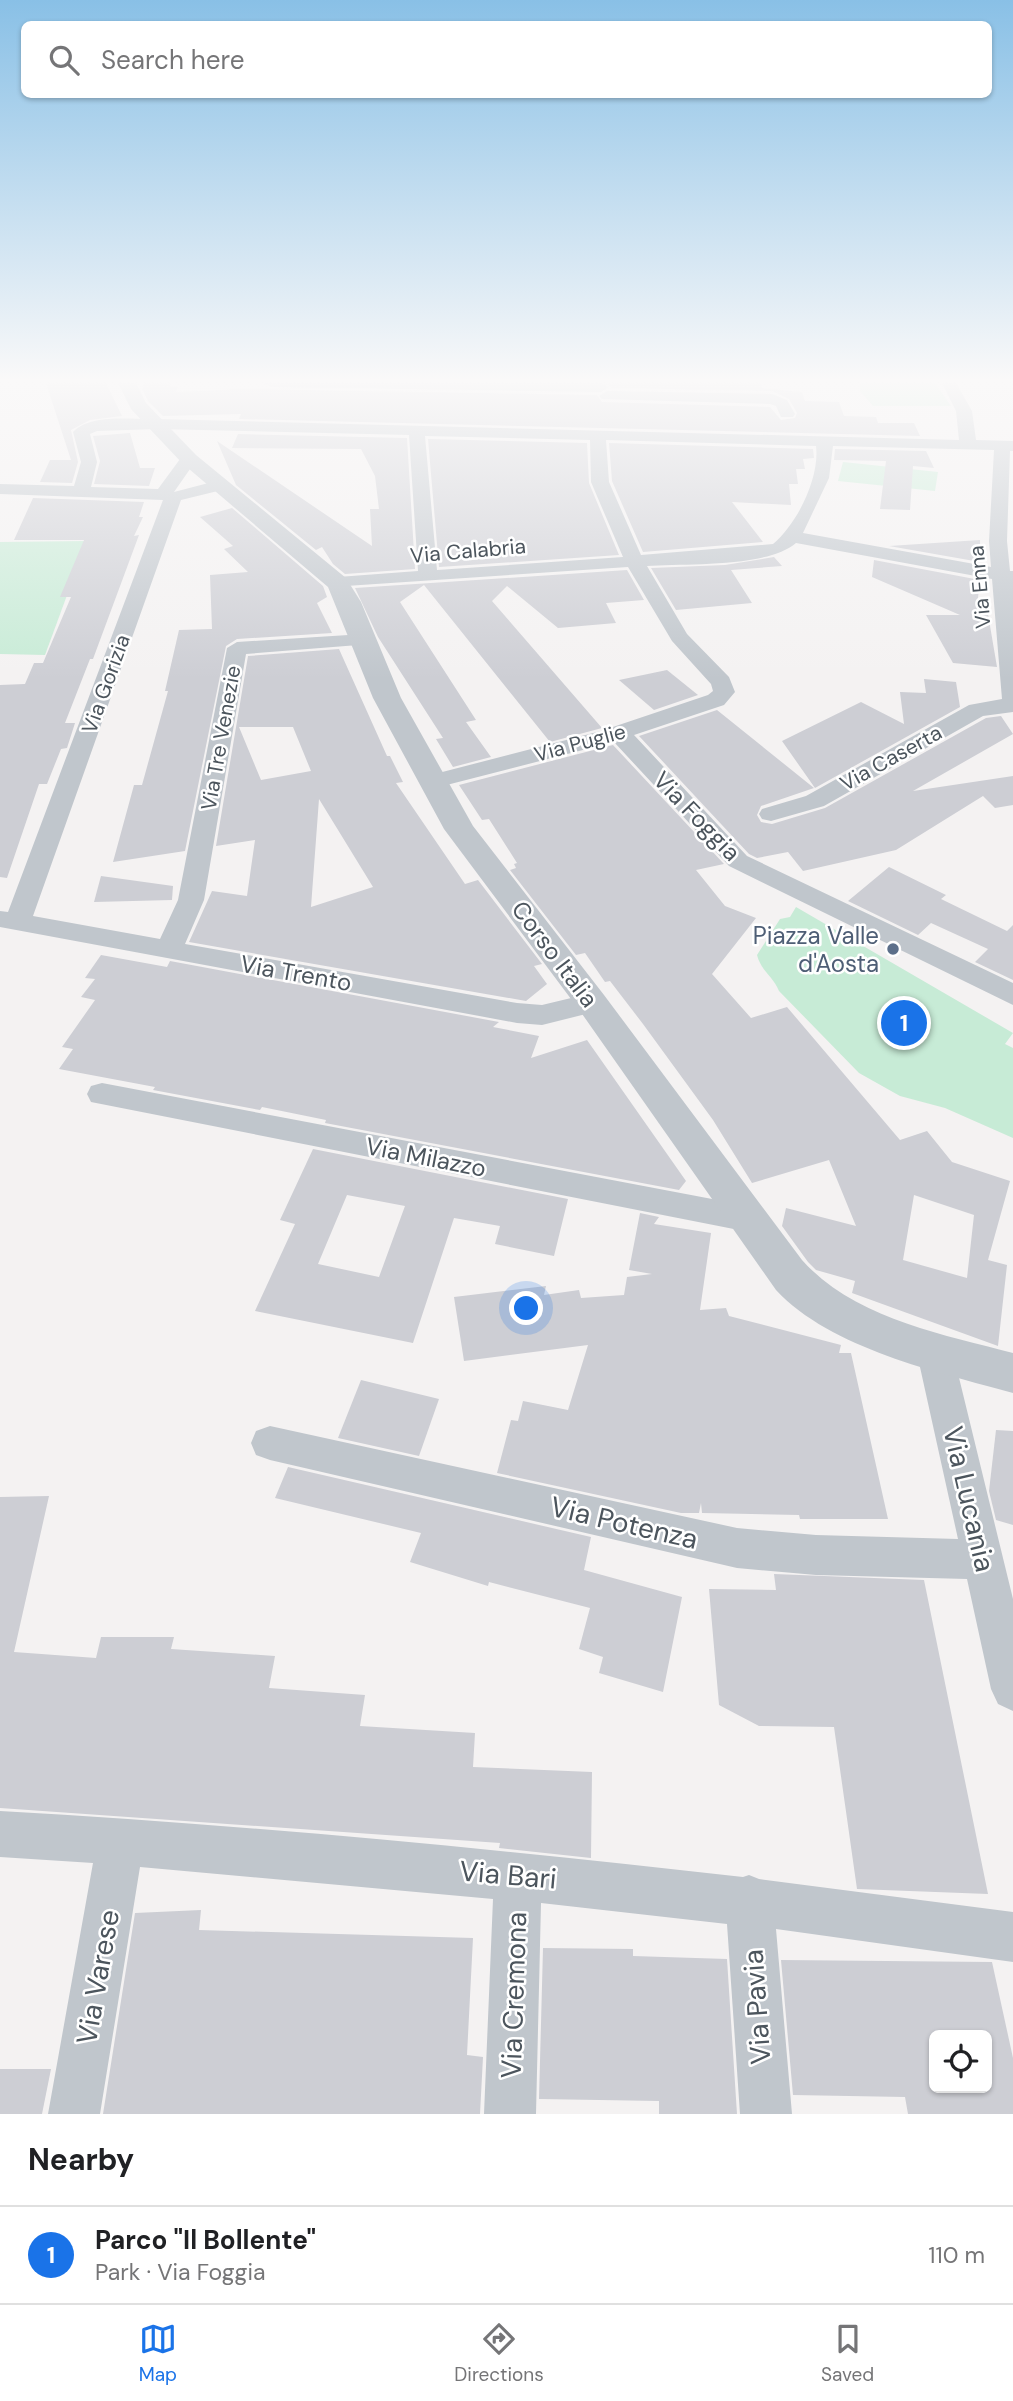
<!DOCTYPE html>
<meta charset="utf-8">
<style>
:root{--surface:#fff;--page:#f2f2f2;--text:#202124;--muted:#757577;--line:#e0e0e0;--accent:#1a73e8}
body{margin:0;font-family:"DM Sans",sans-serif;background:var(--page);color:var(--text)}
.controls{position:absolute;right:21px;bottom:21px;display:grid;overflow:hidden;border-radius:10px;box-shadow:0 2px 5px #0004}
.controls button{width:63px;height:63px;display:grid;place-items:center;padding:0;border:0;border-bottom:2px solid var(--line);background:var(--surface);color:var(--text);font:35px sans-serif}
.you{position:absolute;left:527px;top:1309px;width:24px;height:24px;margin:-18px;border:5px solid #fff;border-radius:50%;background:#1a73e8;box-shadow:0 0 0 10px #1a73e833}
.badge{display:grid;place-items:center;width:46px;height:46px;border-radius:50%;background:var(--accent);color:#fff;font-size:23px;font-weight:700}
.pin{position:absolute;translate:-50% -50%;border:4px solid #fff;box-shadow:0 2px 7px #0006}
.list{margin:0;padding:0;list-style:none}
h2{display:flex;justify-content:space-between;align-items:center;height:91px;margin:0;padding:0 28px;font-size:30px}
h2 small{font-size:23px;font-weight:400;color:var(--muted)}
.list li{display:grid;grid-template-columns:46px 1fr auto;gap:21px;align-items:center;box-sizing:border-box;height:98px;padding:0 28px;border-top:2px solid var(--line)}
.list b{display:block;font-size:26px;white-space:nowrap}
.list p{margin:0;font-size:23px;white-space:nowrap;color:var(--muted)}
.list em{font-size:23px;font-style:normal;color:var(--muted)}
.icon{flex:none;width:38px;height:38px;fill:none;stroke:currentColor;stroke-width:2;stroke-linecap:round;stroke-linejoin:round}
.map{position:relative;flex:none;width:1013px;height:2114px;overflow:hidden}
.search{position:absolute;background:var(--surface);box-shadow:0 2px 5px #0004;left:21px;right:21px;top:21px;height:77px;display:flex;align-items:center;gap:18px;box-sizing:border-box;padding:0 24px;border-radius:10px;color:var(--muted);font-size:26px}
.sheet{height:189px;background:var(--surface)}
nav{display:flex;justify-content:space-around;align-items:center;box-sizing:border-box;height:98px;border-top:2px solid var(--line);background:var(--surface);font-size:19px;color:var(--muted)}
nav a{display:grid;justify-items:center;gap:4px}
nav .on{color:var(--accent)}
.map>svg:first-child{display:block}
.green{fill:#c7ebd6}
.building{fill:#cdced4;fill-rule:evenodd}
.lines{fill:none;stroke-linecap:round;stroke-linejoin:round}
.minor{fill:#c0c6cc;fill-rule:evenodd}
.tertiary{fill:#c0c6cc;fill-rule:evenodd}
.service-dot{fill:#5c6f8a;stroke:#fff;stroke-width:2.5}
.labels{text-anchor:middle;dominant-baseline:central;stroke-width:5;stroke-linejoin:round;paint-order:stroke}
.far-street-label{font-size:21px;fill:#4c555d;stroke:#fff}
.street-label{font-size:24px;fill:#4c555d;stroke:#fff}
.service-label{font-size:24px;fill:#4e5e75;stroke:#fff;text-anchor:end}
.near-street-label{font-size:28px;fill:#4c555d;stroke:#fff}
</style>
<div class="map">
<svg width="1013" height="2114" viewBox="0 0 1013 2114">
<rect width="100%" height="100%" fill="#f4f2f2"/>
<g class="green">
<path d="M 860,383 L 935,383 L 951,406 L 873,406 L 860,391 Z"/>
<path d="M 843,462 L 938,472 L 935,491 L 838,481 Z"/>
<path d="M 87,541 L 45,655 L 0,654 L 0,542 Z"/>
<path d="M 796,907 L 1013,1033 L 1005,1044 L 1013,1048 L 1013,1138 L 945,1108 L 900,1096 L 859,1073 L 779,991 C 773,976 761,971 757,955 L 780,919 L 790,917 Z"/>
</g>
<g class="building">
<path d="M 46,383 L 106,383 L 122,416 L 90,420 L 71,430 L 78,462 L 72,483 L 40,482 L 50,460 L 71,460 Z"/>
<path d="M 144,383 L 171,383 L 170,387 L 178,386 L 176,392 L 244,389 L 597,395 L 602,402 L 770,407 L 781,420 L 795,418 L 797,413 L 789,399 L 772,391 L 611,388 L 607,383 L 761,383 L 762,388 L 802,392 L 805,401 L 839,402 L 844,416 L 876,417 L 878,423 L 914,423 L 920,436 L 239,419 L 241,414 L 163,416 L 148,401 L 142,389 Z"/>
<path d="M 130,433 L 140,468 L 155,468 L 149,486 L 94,484 L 100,461 L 93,436 Z"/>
<path d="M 238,434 L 407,438 L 415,569 L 345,574 L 333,564 L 322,547 L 316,550 L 236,485 L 217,441 L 372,546 L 370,509 L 379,509 L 375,476 L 361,449 L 232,448 Z"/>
<path d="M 428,439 L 587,443 L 589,483 L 619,555 L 439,567 Z"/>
<path d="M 609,443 L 813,449 L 814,458 L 803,459 L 805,469 L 796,469 L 798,484 L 789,484 L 791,505 L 732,502 L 763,542 L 643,552 L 612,481 Z"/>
<path d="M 835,449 L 926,451 L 934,468 L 913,466 L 910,510 L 880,509 L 886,461 L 834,460 Z"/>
<path d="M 33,498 L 144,502 L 139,517 L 143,517 L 134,536 L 139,535 L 93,659 L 90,659 L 65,723 L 75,723 L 67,748 L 61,749 L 47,784 L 39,784 L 7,878 L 0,877 L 0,685 L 25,684 L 34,663 L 43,663 L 71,597 L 60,597 L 84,540 L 14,540 Z"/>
<path d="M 232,508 L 323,586 L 327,597 L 317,603 L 332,633 L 237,639 L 226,646 L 185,851 L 113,862 L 134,785 L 142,785 L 168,691 L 165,691 L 179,630 L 212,629 L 210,575 L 248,572 L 224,549 L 233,546 L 200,517 Z"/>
<path d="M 980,540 L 980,562 L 889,546 Z"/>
<path d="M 774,557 L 782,566 L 731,570 L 752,603 L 676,610 L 651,568 L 725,565 Z"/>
<path d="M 874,560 L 980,580 L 976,615 L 988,614 L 997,667 L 953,663 L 926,615 L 960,615 L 872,577 Z"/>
<path d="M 627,570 L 644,600 L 606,603 L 616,623 L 558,628 L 507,586 L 492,601 L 602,728 L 550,742 L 424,585 L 400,602 L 476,720 L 466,722 L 491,757 L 453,767 L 436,739 L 443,738 L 378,637 L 355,588 Z"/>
<path d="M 339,649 L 387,756 L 390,756 L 403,782 L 396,783 L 465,884 L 478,880 L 542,964 L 534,966 L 547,984 L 526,1001 L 189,942 L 212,891 L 247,896 L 255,840 L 216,846 L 248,656 ZM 239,727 L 293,727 L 311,771 L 261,780 ZM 319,799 L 373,887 L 311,907 Z"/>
<path d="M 667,670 L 698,695 L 654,710 L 619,680 Z"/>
<path d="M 924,679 L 956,682 L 960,707 L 815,788 L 782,741 L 861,702 L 904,724 L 900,692 L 926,693 Z"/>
<path d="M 717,710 L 814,788 L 761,806 L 757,815 L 761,822 L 772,824 L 825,808 L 986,718 L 1001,716 L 1013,734 L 913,791 L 1013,776 L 1013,805 L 995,808 L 983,796 L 896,850 L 803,871 L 788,852 L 757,858 L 749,854 L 639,736 Z"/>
<path d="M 613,745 L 724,864 L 696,870 L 725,906 L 756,918 L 712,974 L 751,1018 L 787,1007 L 900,1140 L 927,1131 L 952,1162 L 1010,1181 L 988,1260 L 1007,1265 L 998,1346 L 852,1293 L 855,1281 L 816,1270 L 808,1262 L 782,1226 L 786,1208 L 856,1226 L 829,1160 L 752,1183 L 713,1120 L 643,1024 L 610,981 L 605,982 L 585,953 L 576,955 L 510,870 L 516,868 L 514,864 L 517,863 L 489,819 L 482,820 L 459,785 ZM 914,1195 L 974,1215 L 967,1278 L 903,1260 Z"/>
<path d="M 889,867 L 946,895 L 941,899 L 1007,931 L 1013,925 L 1013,980 L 975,962 L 988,949 L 931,923 L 918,935 L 848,901 Z"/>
<path d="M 101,876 L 173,886 L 172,900 L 94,902 Z"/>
<path d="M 101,955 L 167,967 L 170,961 L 499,1022 L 493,1027 L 539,1036 L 531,1058 L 587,1040 L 686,1181 L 679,1190 L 325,1123 L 326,1120 L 262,1107 L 260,1110 L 153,1090 L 155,1087 L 59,1069 L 73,1049 L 62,1047 L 95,1000 L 81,997 L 95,979 L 85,978 Z"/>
<path d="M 313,1149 L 568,1199 L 554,1256 L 495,1244 L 500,1226 L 454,1218 L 413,1343 L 255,1311 L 295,1224 L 280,1220 ZM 347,1195 L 405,1206 L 379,1277 L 318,1264 Z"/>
<path d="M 640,1213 L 659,1217 L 654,1224 L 711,1233 L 700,1310 L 726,1308 L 729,1316 L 841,1345 L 839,1353 L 851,1353 L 888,1519 L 800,1519 L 799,1515 L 702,1513 L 701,1503 L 699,1513 L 681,1513 L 497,1473 L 511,1420 L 518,1421 L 523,1401 L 568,1410 L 588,1345 L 464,1361 L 454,1297 L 546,1286 L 544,1295 L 579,1290 L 581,1298 L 624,1295 L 627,1277 L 652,1274 L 629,1270 Z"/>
<path d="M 361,1380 L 439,1399 L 419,1456 L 338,1438 Z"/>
<path d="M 996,1430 L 1013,1431 L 1013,1525 L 996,1520 L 989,1491 Z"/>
<path d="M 288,1467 L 591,1537 L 584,1570 L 682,1597 L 663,1692 L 599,1673 L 603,1657 L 579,1649 L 590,1608 L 489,1582 L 488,1586 L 410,1562 L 421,1533 L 275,1498 Z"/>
<path d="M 49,1496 L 14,1652 L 96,1658 L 101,1637 L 174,1637 L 171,1649 L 275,1656 L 269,1688 L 365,1695 L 360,1726 L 475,1733 L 473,1767 L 592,1772 L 591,1858 L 499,1848 L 500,1843 L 0,1808 L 0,1497 Z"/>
<path d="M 774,1574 L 924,1580 L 988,1894 L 857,1889 L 834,1727 L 759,1726 L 719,1705 L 709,1589 L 776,1590 Z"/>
<path d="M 201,1910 L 199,1930 L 473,1938 L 467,2055 L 483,2057 L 480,2114 L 103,2114 L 135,1913 Z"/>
<path d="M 543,1948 L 633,1949 L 633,1956 L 727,1959 L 737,2114 L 659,2114 L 659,2101 L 539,2099 Z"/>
<path d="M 781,1960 L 992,1962 L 1013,2058 L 1013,2114 L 908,2114 L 905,2097 L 793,2095 ZM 934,2035 L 987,2035 L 987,2088 L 934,2088 Z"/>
<path d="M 0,2069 L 51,2069 L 42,2114 L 0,2114 Z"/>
</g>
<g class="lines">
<g class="minor">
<path d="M 264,383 L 602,383 L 609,387 L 601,392 L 271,387 Z"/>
<path d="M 942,383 L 956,383 L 972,411 L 976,440 L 1013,441 L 1013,451 L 1010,451 L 1007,541 L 1010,571 L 1013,571 L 1013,712 L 983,716 L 824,806 L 771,821 L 762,819 L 759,814 L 762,809 L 806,796 L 969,705 L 1002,699 L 992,579 L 796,543 C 767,568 685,563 647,566 L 687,634 L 729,677 L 735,692 L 724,705 L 634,735 L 747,856 L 1013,983 L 1013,1005 L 729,866 L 614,742 L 431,789 L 423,787 L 419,782 L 423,777 L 601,731 L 708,695 L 713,691 L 711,684 L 672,641 L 628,567 L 331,587 L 328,583 L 331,579 L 338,577 L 418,571 L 409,435 L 157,429 L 97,431 L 90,434 L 97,462 L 91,487 L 158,489 L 183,455 L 189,454 L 197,459 L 174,492 L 220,480 L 229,485 L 226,489 L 181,500 L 33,916 L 160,939 L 178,900 L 227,648 L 237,642 L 364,634 L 374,640 L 371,644 L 246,654 L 204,900 L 185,944 L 517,1003 L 542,1005 L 592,993 L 602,996 L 606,1003 L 602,1010 L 542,1025 L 517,1023 L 0,927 L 0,911 L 8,912 L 163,500 L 0,494 L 0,484 L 74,486 L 81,462 L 73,432 C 91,413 133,420 157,419 L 959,440 L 956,411 ZM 425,436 L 590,440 L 591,482 L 623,557 L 437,570 ZM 606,440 L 816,446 C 820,478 797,524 773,544 L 641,555 L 609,482 ZM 833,446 L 994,450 L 989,541 L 991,567 L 803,533 L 829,478 Z"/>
<path d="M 607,391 L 772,394 L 787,400 L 795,414 L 793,417 L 781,417 L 776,406 L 770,404 L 602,399 L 599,396 Z"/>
<path d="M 102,1083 L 749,1206 L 761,1210 L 766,1219 L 761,1228 L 749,1232 L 91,1102 L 87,1094 L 91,1086 Z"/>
<path d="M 934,1333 L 947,1338 L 952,1349 L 1013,1599 L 1013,1711 L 998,1704 L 991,1689 L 967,1579 L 816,1575 L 737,1568 L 270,1460 L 256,1455 L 251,1443 L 256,1431 L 270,1426 L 737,1528 L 816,1535 L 958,1539 L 916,1349 L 921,1338 Z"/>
<path d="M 0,1811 C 248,1825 496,1849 743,1877 L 749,1875 L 759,1879 L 1013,1912 L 1013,1962 L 776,1929 L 792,2114 L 740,2114 L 727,1924 L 541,1903 L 536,2114 L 484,2114 L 493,1899 L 140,1867 L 100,2114 L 48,2114 L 93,1863 L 0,1857 Z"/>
</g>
<path class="tertiary" d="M 118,383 L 136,383 L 146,403 L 196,455 L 346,578 L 361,602 L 401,698 L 473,826 L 604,995 L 802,1260 C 854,1318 941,1334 1013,1353 L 1013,1393 C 938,1372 831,1349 776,1290 L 580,1011 L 444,829 L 373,698 L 328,587 L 182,463 L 131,409 Z"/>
</g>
<linearGradient id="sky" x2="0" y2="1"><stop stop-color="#89c0e6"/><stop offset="0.56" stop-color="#faf9f9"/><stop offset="1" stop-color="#faf9f9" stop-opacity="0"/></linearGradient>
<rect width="1013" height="679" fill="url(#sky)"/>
<circle class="service-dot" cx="893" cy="949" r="7"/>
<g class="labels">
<g class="far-street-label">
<text transform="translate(468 551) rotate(-5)">Via Calabria</text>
<text transform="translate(980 587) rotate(-95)">Via Enna</text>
<text transform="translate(106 684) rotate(-70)">Via Gorizia</text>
<text transform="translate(221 738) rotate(-80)">Via Tre Venezie</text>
<text transform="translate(580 743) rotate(-15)">Via Puglie</text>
<text transform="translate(891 758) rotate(-29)">Via Caserta</text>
</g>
<g class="street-label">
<text transform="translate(697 816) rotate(46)">Via Foggia</text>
<text transform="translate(555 954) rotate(53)">Corso Italia</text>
<text transform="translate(296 973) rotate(10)">Via Trento</text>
<text transform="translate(426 1157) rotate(11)">Via Milazzo</text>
</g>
<g class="service-label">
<text x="879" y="935">Piazza Valle<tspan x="879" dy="28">d'Aosta</tspan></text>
</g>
<g class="near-street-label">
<text transform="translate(969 1499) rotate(77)">Via Lucania</text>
<text transform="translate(624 1523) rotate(13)">Via Potenza</text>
<text transform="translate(508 1875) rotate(5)">Via Bari</text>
<text transform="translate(98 1977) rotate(-80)">Via Varese</text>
<text transform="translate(514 1995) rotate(-88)">Via Cremona</text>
<text transform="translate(757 2007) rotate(-94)">Via Pavia</text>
</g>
</g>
</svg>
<div class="controls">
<button><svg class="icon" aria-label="locate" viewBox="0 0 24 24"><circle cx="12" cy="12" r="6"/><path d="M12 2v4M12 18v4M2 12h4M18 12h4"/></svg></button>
</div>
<div class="you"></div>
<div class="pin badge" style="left:904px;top:1023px">1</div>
<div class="search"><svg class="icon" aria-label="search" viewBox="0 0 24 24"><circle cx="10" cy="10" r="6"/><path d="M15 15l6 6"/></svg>Search here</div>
</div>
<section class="sheet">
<h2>Nearby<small></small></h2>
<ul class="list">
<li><span class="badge">1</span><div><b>Parco &quot;Il Bollente&quot;</b><p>Park · Via Foggia</p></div><em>110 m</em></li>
</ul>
</section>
<nav>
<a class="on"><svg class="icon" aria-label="map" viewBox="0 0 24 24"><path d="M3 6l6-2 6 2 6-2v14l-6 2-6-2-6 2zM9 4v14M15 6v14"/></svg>Map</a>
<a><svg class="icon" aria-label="directions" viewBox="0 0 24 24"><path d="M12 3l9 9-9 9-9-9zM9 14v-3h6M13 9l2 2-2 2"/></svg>Directions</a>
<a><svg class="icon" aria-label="saved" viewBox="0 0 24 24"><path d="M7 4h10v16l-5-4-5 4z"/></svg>Saved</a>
</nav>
